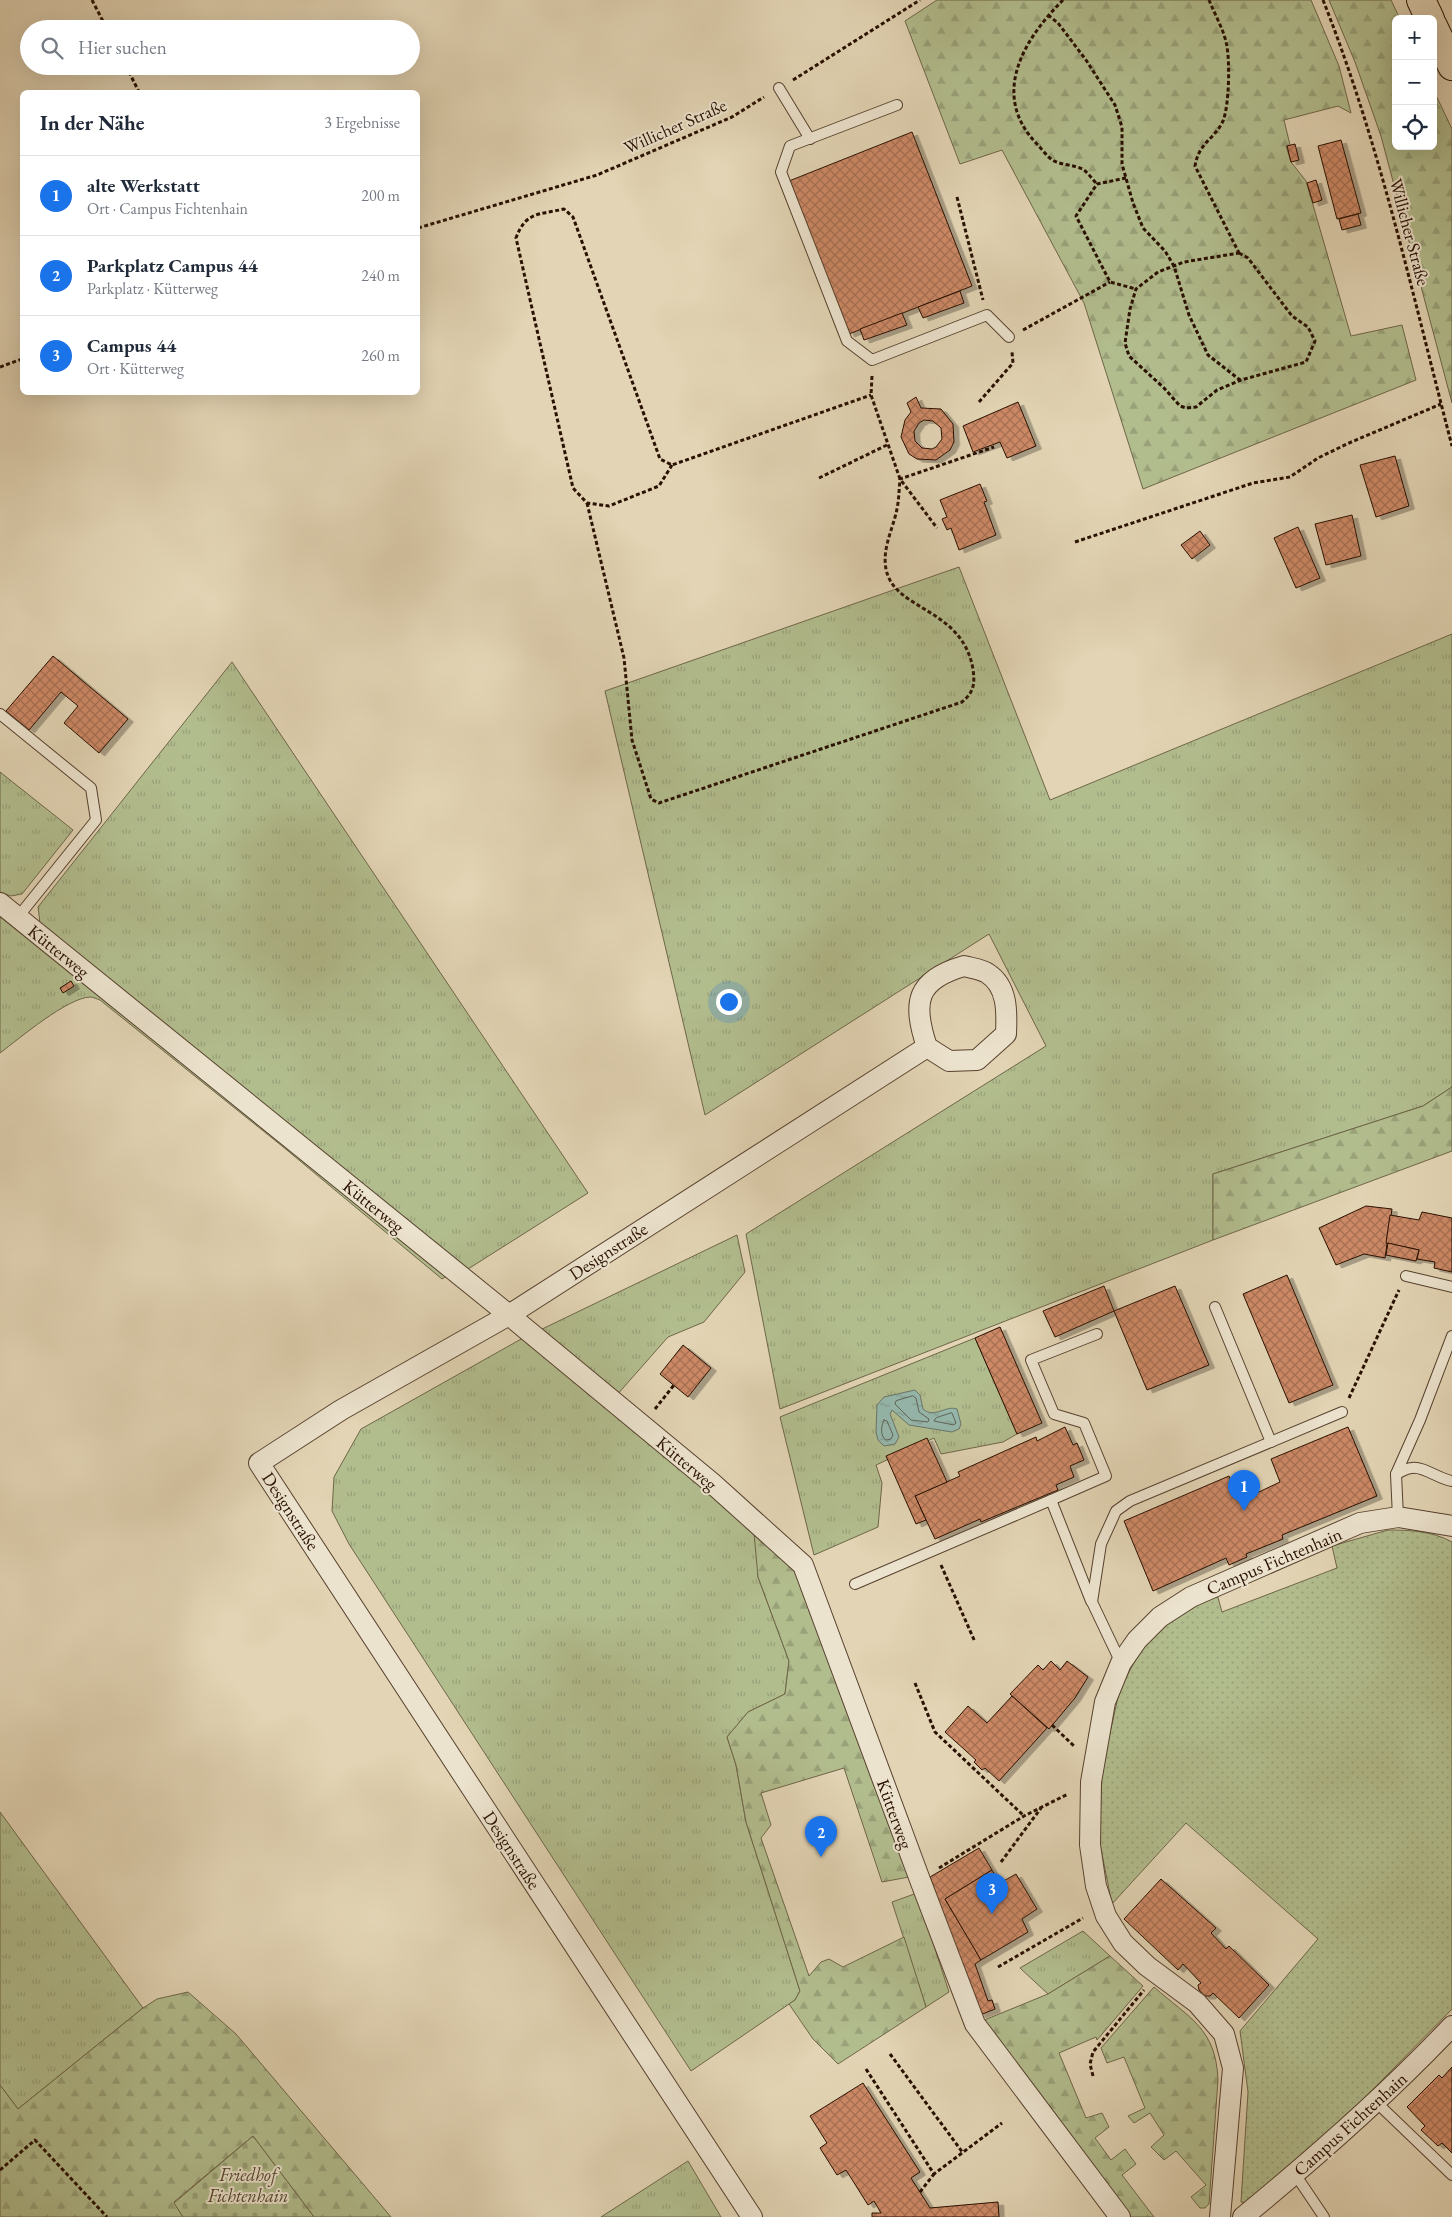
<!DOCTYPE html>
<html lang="de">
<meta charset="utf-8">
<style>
:root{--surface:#fff;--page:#f2f2f3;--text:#1f2937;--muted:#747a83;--line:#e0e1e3;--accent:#1a73e8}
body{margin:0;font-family:"EB Garamond",serif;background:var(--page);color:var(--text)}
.controls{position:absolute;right:15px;top:15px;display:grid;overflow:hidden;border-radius:8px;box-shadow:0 5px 20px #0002}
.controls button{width:45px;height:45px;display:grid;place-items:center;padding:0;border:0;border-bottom:1px solid var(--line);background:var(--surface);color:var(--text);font:25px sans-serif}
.you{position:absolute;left:728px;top:1001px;width:18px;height:18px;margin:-12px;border:4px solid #fff;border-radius:50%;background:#1a73e8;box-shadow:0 0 0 8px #1a73e833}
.badge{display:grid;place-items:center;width:32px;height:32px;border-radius:50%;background:var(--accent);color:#fff;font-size:16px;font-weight:700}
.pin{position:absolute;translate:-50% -41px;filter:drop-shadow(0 1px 2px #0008)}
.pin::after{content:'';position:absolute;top:26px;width:18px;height:15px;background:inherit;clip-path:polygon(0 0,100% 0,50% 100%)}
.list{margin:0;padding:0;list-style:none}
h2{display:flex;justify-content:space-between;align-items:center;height:65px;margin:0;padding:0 20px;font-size:21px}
h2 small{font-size:16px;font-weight:400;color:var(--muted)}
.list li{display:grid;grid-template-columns:32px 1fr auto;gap:15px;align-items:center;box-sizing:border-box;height:80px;padding:0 20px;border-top:1px solid var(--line)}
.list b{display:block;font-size:19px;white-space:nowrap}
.list p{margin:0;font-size:16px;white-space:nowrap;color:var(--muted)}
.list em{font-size:16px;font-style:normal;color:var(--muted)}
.icon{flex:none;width:28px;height:28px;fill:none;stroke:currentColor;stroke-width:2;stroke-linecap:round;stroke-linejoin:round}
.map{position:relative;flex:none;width:1452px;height:2217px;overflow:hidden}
.search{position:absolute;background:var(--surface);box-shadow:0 5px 20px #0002;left:20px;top:20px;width:400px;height:55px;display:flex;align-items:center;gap:12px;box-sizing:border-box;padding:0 18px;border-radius:28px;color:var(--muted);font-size:19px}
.panel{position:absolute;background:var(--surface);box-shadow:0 5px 20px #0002;left:20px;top:90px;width:400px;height:305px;border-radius:8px}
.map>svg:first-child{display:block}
.grass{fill:url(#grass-tufts);stroke:#6e6648}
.forest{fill:url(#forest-firs);stroke:#6e6648}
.cemetery{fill:url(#cemetery-stones);stroke:#6e6648}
.park{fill:url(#park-dots);stroke:#6e6648}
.water{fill:url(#water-ripples);stroke:#6a7568}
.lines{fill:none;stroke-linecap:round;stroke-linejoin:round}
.shore{stroke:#5f6457;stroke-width:1}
.building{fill:url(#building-cross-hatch);stroke:#291001;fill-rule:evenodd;filter:url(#shadow)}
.service-casing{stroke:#57412e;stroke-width:12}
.minor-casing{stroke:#57412e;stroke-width:22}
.motorway-casing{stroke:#291001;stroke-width:30}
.path{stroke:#291001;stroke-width:3;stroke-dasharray:4 2.5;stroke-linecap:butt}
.service{stroke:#ece3ce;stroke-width:10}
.minor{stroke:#ece3ce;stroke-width:20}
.motorway{stroke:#e2d4b4;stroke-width:28}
.labels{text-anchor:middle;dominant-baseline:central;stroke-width:4;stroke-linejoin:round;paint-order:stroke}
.street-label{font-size:18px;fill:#291001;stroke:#ece3ce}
.park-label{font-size:18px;font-style:italic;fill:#52442b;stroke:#ece3ce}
</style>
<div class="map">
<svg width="1452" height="2217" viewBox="0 0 1452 2217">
<defs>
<pattern id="grass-tufts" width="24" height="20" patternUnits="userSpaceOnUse" patternTransform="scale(1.25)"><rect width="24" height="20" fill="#b2bd8e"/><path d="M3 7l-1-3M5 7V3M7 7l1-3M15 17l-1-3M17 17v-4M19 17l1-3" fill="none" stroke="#99a179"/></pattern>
<pattern id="forest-firs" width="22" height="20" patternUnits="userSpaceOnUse" patternTransform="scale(1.25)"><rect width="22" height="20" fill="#b2bd8e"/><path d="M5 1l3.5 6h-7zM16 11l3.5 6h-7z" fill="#99a179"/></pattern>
<pattern id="cemetery-stones" width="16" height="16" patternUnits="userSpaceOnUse" patternTransform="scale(1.25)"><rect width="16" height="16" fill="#b2bd8e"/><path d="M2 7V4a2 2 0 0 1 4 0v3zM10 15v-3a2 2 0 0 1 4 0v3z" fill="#99a179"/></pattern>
<pattern id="park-dots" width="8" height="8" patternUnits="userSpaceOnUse" patternTransform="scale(1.25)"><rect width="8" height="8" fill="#b2bd8e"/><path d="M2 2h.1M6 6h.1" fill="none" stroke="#99a179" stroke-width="1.8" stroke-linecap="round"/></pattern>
<pattern id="water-ripples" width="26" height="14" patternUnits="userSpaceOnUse" patternTransform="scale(1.25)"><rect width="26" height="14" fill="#95b8ad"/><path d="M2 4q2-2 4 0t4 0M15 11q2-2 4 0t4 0" fill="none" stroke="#809d93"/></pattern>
<pattern id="building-cross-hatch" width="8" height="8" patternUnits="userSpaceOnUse" patternTransform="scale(1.25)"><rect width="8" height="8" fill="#cd8966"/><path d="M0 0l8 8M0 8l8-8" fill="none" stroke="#a66f52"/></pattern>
<filter id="shadow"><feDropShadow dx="5.5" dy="3" stdDeviation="0" flood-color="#0004"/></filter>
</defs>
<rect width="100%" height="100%" fill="#e2d4b4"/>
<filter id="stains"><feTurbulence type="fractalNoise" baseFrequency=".004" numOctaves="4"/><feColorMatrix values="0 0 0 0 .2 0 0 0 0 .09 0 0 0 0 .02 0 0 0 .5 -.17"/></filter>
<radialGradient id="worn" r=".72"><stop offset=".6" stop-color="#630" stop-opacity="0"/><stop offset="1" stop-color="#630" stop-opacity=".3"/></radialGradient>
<g class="grass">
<path d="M 959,567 L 1050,800 L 1452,634 L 1452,1087 L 1423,1106 L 1213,1174 L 1213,1240 L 780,1409 L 746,1234 L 1046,1046 L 989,934 L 705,1115 L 605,691 Z"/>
<path d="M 232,662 L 588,1193 L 468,1269 L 456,1264 L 40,923 L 38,907 Z"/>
<path d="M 0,772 L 73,830 L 22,894 L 11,896 L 0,892 Z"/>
<path d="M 0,909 L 448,1275 L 442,1279 L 282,1146 L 100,1000 C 97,999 93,997 90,997 C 67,998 20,1038 0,1053 Z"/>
<path d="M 737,1235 L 745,1272 L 704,1322 L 668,1337 L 616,1396 L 538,1331 Z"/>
<path d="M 523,1338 L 757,1529 L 758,1577 L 789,1661 L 785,1694 L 748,1712 L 727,1737 L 736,1765 L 746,1822 L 800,1991 L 795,2000 L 691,2071 L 349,1544 L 332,1511 L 334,1477 L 361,1429 Z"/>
<path d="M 975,1338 L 1017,1434 L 1003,1442 L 941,1454 L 934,1438 L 876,1465 L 882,1483 L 878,1527 L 814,1555 L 780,1417 Z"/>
<path d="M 0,1812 L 143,2008 L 18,2109 L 0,2085 Z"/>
<path d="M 917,1893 L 949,1992 L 926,2007 L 892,1902 Z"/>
<path d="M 1083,1931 L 1110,1956 L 1048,1994 L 1020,1968 Z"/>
<path d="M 688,2161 L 721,2217 L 601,2217 Z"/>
</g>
<g class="forest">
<path d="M 937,0 L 1311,0 L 1339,66 L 1351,113 L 1338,106 L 1284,120 L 1290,145 L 1286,146 L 1291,162 L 1306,181 L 1351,336 L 1402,325 L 1416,380 L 1143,489 L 1084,303 L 1002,150 L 960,164 L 905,21 Z"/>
<path d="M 1329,0 L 1391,0 L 1400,19 L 1396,19 L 1396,146 L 1433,146 L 1433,89 L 1452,129 L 1452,403 L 1381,136 L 1355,62 Z"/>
<path d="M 1452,1087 L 1452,1151 L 1213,1240 L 1213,1174 L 1423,1106 Z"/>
<path d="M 754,1533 L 796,1567 L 909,1877 L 882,1882 L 844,1768 L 761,1793 L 771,1825 L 761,1838 L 809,1976 L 821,1962 L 829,1959 L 843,1967 L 904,1937 L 926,2007 L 838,2064 L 813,2039 L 789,2004 L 795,2000 L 800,1991 L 746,1822 L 736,1765 L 727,1737 L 748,1712 L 785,1694 L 789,1661 L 758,1577 Z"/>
<path d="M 1110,1956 L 1143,1986 L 1097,2040 L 1096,2037 L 1059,2053 L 1086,2118 L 1102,2113 L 1109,2127 L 1095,2138 L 1111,2160 L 1125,2149 L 1136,2164 L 1122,2175 L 1154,2217 L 1130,2217 L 982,2021 L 1048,1994 Z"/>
<path d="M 1154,1987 C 1189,2018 1216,2028 1218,2080 L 1209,2204 L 1205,2208 L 1200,2208 L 1191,2197 L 1206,2185 L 1176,2151 L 1164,2160 L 1151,2147 L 1164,2135 L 1150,2113 L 1134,2123 L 1128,2116 L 1145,2108 L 1124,2057 L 1107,2063 L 1101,2048 Z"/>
<path d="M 188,1992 L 236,2034 L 391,2217 L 314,2217 L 253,2136 L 174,2202 L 183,2217 L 0,2217 L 0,2085 L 18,2109 L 143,2008 L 157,1999 Z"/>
</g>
<path class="cemetery" d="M 253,2136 L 314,2217 L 183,2217 L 174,2203 Z"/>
<path class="park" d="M 1388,1530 C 1410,1530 1432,1531 1452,1542 L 1452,2009 L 1341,2122 L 1251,2204 L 1241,2202 L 1248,2092 L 1240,2031 L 1318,1939 L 1186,1823 L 1112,1904 L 1099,1839 L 1102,1769 L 1120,1688 L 1149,1636 L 1180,1611 L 1217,1594 L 1222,1612 L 1337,1568 L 1332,1546 Z"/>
<path class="water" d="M 915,1390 L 920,1395 L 923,1409 C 935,1419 945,1405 957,1409 L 961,1424 L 959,1429 L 952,1432 L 909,1425 L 892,1410 L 890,1414 L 899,1437 L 895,1444 L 884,1446 L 878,1440 L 876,1432 L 877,1405 L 884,1397 Z"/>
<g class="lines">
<g class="shore">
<path d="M 913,1396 L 916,1398 L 919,1412 L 929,1419 L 928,1422 L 911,1420 L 895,1404 L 896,1401 Z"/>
<path d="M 952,1413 L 956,1423 L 954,1425 L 934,1421 L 936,1418 Z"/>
<path d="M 884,1420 L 887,1421 L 893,1435 L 891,1439 L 886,1440 C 880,1436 881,1426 884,1420 Z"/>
</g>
</g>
<g class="building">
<path d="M 912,132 L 972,286 L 849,334 L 789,181 Z"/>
<path d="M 1341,140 L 1361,213 L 1337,219 L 1318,146 Z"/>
<path d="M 1295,144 L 1299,160 L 1291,162 L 1287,146 Z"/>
<path d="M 1316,180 L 1322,200 L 1313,203 L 1307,183 Z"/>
<path d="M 1358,214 L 1361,225 L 1342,230 L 1339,219 Z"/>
<path d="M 960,291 L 964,303 L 923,318 L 918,307 Z"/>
<path d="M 902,313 L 907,325 L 864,340 L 860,329 Z"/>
<path d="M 916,397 L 921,408 L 941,409 L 953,424 L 954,442 L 950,450 L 936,460 L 917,459 L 909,454 L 901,437 L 905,420 L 911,412 L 907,403 ZM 924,420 L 933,421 L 941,428 L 942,439 L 936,447 L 932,449 L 922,448 L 915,441 L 914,431 L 919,423 Z"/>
<path d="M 1018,402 L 1036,446 L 1007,458 L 1000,442 L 973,452 L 963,426 Z"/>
<path d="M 1395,456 L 1409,506 L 1376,517 L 1360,465 Z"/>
<path d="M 980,484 L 987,501 L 984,502 L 996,535 L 959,550 L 951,528 L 947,530 L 942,519 L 947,517 L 940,500 Z"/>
<path d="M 1352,515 L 1361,556 L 1326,565 L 1315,524 Z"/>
<path d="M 1298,527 L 1320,578 L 1296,588 L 1274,538 Z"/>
<path d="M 1200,531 L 1210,545 L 1192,559 L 1181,545 Z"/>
<path d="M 53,656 L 128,719 L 99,753 L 64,723 L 78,706 L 61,692 L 29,730 L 6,711 Z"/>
<path d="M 71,981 L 74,986 L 63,993 L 60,988 Z"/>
<path d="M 1366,1206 L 1392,1209 L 1385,1258 L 1364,1254 L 1336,1265 L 1319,1228 Z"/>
<path d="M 1422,1212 L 1452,1218 L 1452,1272 L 1434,1268 L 1435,1262 L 1417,1259 L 1419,1250 L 1386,1243 L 1390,1215 L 1419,1220 Z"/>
<path d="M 1388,1243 L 1419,1250 L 1416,1261 L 1386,1255 Z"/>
<path d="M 1287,1275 L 1333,1385 L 1289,1403 L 1243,1294 Z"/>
<path d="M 1104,1286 L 1114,1311 L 1055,1337 L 1043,1311 Z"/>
<path d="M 1175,1286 L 1209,1365 L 1147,1390 L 1114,1311 Z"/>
<path d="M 1000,1327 L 1042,1423 L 1017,1434 L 975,1338 Z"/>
<path d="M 683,1345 L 711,1368 L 688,1397 L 660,1374 Z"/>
<path d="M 1065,1427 L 1073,1445 L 1077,1443 L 1084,1460 L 1070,1466 L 1074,1477 L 1056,1485 L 1058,1490 L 981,1522 L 980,1519 L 935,1539 L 915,1496 L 960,1476 L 958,1472 L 1036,1437 L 1037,1441 Z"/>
<path d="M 1348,1427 L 1377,1496 L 1282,1535 L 1283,1539 L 1246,1554 L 1247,1557 L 1229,1565 L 1226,1558 L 1153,1591 L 1124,1521 L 1229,1476 L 1240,1501 L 1280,1482 L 1271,1459 Z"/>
<path d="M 927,1438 L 947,1482 L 915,1496 L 926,1520 L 916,1524 L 886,1456 Z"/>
<path d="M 1051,1661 L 1060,1670 L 1067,1661 L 1088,1677 L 1075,1698 L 1049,1729 L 1010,1694 L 1038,1665 L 1043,1670 Z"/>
<path d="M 1012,1696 L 1047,1728 L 999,1781 L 985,1768 L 982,1770 L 974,1762 L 976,1760 L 945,1732 L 968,1706 L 987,1723 Z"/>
<path d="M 979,1848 L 992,1870 L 945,1899 L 981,1960 L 975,1964 L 988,2001 L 992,2000 L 995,2009 L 980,2015 L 930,1877 Z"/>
<path d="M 992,1870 L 1000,1883 L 1016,1874 L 1037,1909 L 1022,1919 L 1028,1932 L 981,1960 L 945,1899 Z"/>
<path d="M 1161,1879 L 1216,1928 L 1211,1933 L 1226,1949 L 1229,1946 L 1269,1985 L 1239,2018 L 1213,1993 L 1210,1996 L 1204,1996 L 1199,1990 L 1198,1985 L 1201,1983 L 1183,1964 L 1178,1970 L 1124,1919 Z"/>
<path d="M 1452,2067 L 1452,2153 L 1442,2143 L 1438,2146 L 1421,2130 L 1425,2126 L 1407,2107 L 1439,2075 L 1442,2078 Z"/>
<path d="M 863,2083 L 920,2172 L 911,2178 L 930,2208 L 998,2202 L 999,2217 L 872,2217 L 872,2213 L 881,2213 L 874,2201 L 868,2205 L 846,2170 L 837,2175 L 820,2148 L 827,2143 L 810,2116 Z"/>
</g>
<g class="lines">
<defs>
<g id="service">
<path d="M 779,88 L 810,139"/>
<path d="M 897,105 L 790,146 L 781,172 L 847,341 L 872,360 L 987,315 L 1009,337"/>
<path d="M 0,714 L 91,788 L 96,820 L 18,917"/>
<path d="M 1406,1276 L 1452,1287"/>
<path d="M 1215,1307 L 1271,1442"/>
<path d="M 1396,1474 C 1401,1472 1407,1468 1412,1468 C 1423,1466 1439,1479 1452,1481"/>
<path d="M 1051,1500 L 1106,1476 L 1084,1423 L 1054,1414 L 1031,1360 L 1097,1334"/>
<path d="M 1398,1517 L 1396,1474 L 1420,1420 L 1452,1336"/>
<path d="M 855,1584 L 1051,1500 L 1091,1601"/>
<path d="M 1121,1663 L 1092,1602 L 1101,1544 L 1116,1511 L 1130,1501 L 1342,1412"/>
<path d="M 1376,2102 L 1452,2175"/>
<path d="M 1295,2174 L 1324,2217"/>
</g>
<g id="minor">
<path d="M 0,903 L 509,1315 L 712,1483 L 803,1565 L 920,1880 L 975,2024 L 1120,2217"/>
<path d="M 964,966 C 971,968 981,969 987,973 C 1008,986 1007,1012 1006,1034 L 977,1060 L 949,1061 L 927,1047 C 912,1002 916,980 964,966 Z"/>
<path d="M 752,2217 L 259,1463 L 341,1410 L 509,1315 L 927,1047"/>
<path d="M 1220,2217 L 1233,2068 L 1224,2034 L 1197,2003 L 1147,1966 L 1123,1943 L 1106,1916 L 1096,1886 L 1090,1845 L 1091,1782 L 1105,1702 L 1121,1663 L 1137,1640 L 1160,1617 L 1191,1597 L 1360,1523 L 1398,1517 L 1452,1526"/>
<path d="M 1243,2217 C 1316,2157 1387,2095 1452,2026"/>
</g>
<g id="motorway">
<path d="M 1421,0 L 1430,19"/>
<path d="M 1433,26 L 1452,66"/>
</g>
</defs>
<use href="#service" class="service-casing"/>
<use href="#minor" class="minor-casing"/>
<use href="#motorway" class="motorway-casing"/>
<g class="path">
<path d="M 92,0 L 107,29"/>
<path d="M 1063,0 C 1024,39 990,94 1036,143 C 1041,148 1046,155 1051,159 C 1060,166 1075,164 1084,170 C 1089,174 1093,180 1097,184"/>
<path d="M 1209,0 C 1215,15 1225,32 1227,47 C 1230,64 1229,106 1223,121 C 1214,140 1199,142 1195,166 L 1239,253"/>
<path d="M 1323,0 C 1380,144 1413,297 1452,446"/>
<path d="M 1048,15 L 1058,23 L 1086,60 L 1115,105 L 1122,127 L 1122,164 L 1133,203 L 1143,228 L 1165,251 L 1174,266 L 1189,315 L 1208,355 L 1240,380"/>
<path d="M 126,66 L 139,92"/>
<path d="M 793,80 L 920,0"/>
<path d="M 1126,178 L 1097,184 L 1076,216 L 1110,282 L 1136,289"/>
<path d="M 957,197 L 983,300"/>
<path d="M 418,228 L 597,175 L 732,117 L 764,97"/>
<path d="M 1239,253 L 1248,258 L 1292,316 L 1308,327 L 1315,341 L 1306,362 L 1241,380 L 1217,390 L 1196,407 L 1186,408 L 1180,406 L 1164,388 L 1129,356 L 1125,343 L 1130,309 L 1136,289 L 1158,272 L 1184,262 Z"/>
<path d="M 1023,330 L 1110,282"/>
<path d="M 0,367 L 22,359"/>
<path d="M 872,376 L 871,395 L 900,479 L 937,528"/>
<path d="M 979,402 L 1013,363 L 1012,352"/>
<path d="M 672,465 L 659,486 L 609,506 L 587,503 L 573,488 L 516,238 C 526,211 539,215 564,209 L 573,217 L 660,459 L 672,465 L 871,395"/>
<path d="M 819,478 L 889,444"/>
<path d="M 587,503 L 624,658 L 632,740 L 651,799 L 659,803 L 962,702 C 974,692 975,684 973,669 C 962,607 894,611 886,569 C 882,548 893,529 897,509 C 899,499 899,489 900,479 L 994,447"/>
<path d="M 1075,542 L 1253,483 L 1290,477 L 1318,458 L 1349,443 L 1441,404"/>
<path d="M 1349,1398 L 1399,1290"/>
<path d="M 655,1409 L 674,1385"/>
<path d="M 941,1565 L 975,1642"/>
<path d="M 915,1683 L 935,1732 L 1024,1816"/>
<path d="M 1052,1725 L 1074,1746"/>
<path d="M 1001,1862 L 1041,1808"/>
<path d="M 939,1868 L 1024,1816 L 1068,1794"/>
<path d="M 998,1967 L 1083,1918"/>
<path d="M 890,2054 L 963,2153"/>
<path d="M 866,2069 L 934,2174 L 1002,2123"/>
<path d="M 1093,2076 L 1090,2064 L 1093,2052 L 1144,1990"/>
<path d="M 0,2170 L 35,2140 L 107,2217"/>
<path d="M 920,2192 L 934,2174"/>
</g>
<use href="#service" class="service"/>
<use href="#minor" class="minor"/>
<use href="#motorway" class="motorway"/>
</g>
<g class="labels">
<g class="street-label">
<text transform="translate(675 126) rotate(-24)">Willicher Straße</text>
<text transform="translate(1410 232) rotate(75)">Willicher Straße</text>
<text transform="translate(59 951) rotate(39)">Kütterweg</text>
<text transform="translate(374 1206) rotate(39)">Kütterweg</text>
<text transform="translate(608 1251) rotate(-33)">Designstraße</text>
<text transform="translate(687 1463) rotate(40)">Kütterweg</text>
<text transform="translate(291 1511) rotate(57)">Designstraße</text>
<text transform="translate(1274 1561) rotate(-23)">Campus Fichtenhain</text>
<text transform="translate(895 1814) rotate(70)">Kütterweg</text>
<text transform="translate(512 1850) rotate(57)">Designstraße</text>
<text transform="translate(1350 2124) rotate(-42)">Campus Fichtenhain</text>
</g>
<g class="park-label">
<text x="248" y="2174">Friedhof<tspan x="248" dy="21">Fichtenhain</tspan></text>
</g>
</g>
<rect width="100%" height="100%" filter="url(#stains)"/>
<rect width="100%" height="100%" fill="url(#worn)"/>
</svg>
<div class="controls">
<button>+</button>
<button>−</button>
<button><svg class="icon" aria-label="locate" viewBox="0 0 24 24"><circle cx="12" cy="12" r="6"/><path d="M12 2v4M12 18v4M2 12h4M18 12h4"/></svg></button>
</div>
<div class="you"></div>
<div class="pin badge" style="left:1244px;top:1511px">1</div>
<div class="pin badge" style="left:821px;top:1857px">2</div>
<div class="pin badge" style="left:992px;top:1914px">3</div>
<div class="search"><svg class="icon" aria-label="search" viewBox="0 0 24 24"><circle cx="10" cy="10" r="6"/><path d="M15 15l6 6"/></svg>Hier suchen</div>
<section class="panel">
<h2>In der Nähe<small>3 Ergebnisse</small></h2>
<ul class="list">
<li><span class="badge">1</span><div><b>alte Werkstatt</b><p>Ort · Campus Fichtenhain</p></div><em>200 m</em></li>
<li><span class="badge">2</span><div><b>Parkplatz Campus 44</b><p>Parkplatz · Kütterweg</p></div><em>240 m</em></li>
<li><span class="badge">3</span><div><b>Campus 44</b><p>Ort · Kütterweg</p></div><em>260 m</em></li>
</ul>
</section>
</div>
